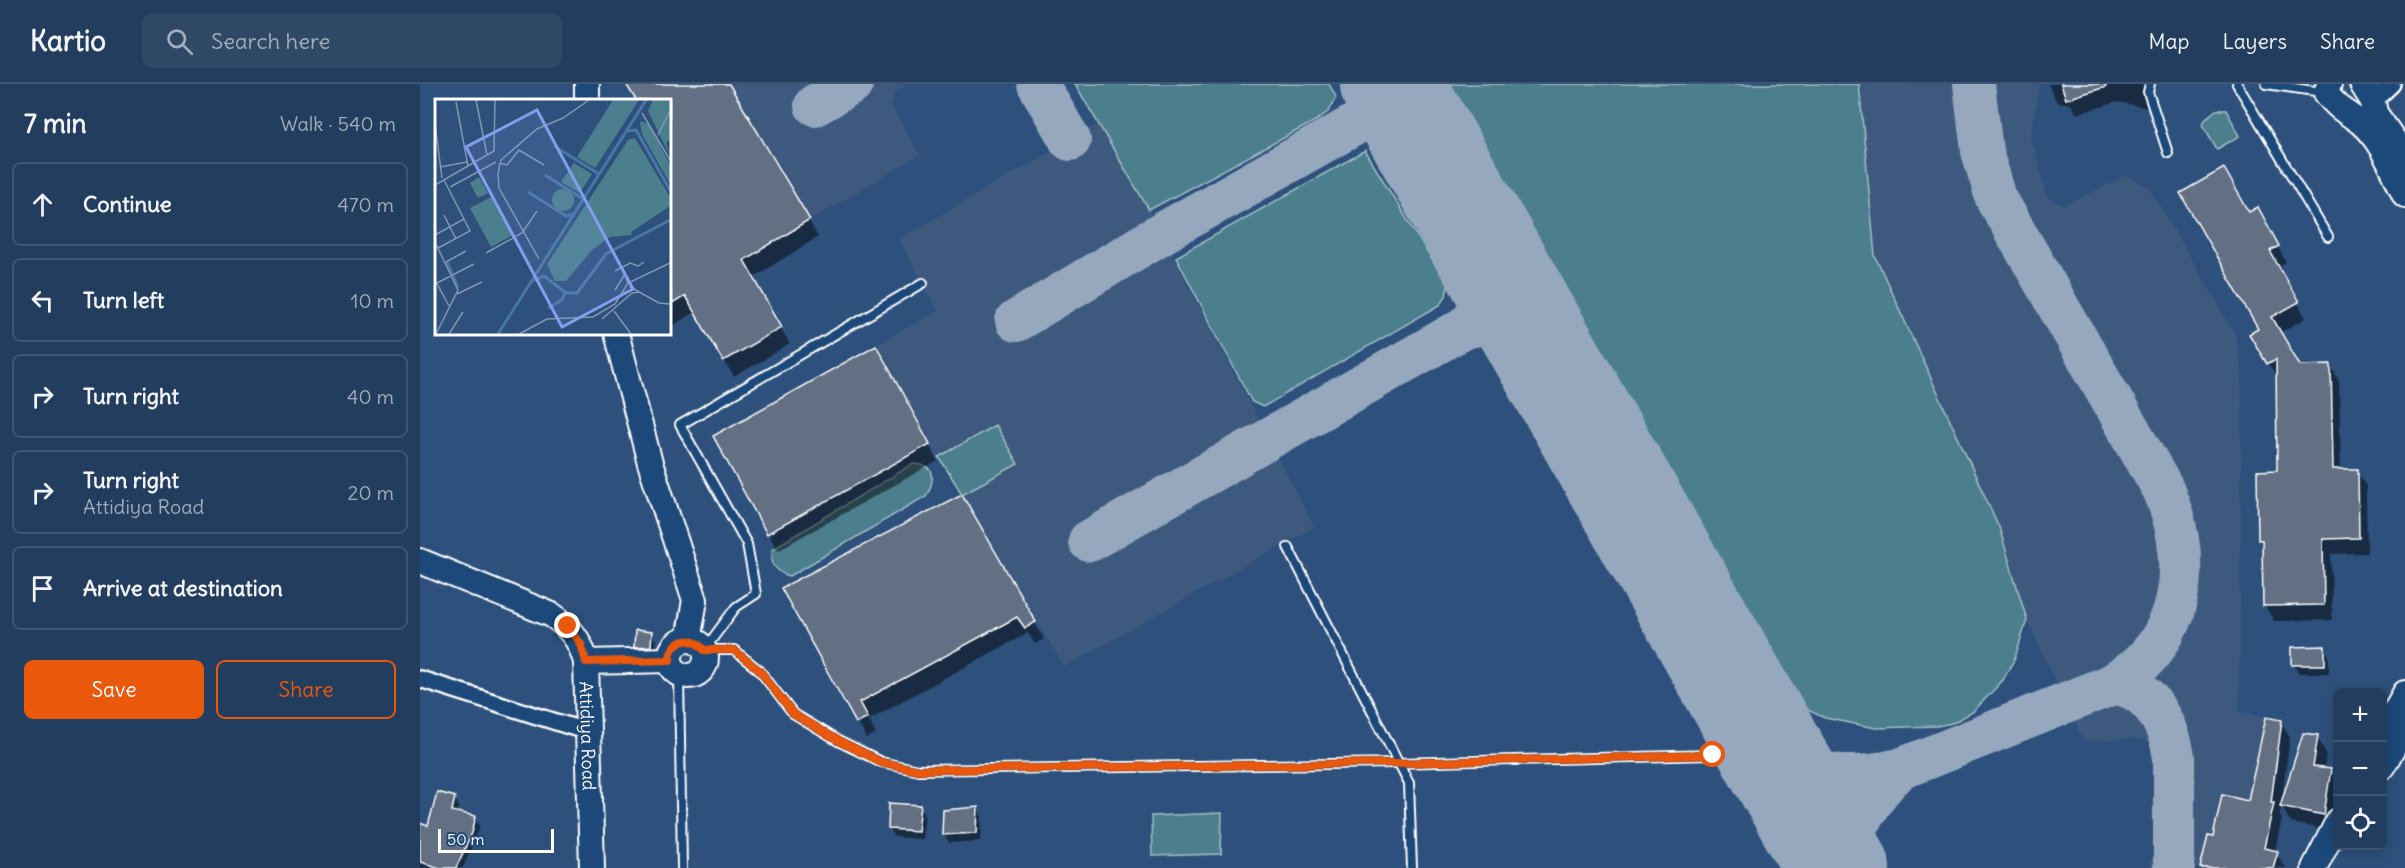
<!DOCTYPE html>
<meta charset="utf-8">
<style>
:root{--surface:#223d5d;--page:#2e4866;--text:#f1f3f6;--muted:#a2aebc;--line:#3f5672;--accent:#ea580c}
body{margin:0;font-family:Delius,sans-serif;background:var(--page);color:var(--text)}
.controls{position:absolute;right:18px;bottom:18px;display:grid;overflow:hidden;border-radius:9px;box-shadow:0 3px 15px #0003}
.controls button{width:54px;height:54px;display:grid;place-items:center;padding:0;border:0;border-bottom:2px solid var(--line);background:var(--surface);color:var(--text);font:30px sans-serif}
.scale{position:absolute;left:18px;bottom:15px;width:116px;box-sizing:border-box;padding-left:6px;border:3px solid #fff;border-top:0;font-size:16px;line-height:21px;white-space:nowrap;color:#fff;-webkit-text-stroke:4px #1f4a7a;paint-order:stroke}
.stop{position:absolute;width:18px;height:18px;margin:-14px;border:4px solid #ea580c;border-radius:50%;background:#fff}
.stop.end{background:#ea580c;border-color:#fff;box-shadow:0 2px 6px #0008}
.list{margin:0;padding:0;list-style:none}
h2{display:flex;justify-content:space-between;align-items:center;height:78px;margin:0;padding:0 24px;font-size:26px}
h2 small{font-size:20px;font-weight:400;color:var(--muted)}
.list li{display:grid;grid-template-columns:39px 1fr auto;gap:18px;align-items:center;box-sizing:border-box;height:84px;margin:0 12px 12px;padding:0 12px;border:2px solid var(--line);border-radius:9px}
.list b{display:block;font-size:22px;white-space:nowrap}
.list p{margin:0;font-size:20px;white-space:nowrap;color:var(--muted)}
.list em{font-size:20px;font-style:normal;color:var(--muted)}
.actions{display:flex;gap:12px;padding:18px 24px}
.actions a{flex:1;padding:14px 0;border:2px solid var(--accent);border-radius:9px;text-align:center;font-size:21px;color:var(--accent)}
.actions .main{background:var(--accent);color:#fff}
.icon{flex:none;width:33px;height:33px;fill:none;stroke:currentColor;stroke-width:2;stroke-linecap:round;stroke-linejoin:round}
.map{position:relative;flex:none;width:1985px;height:784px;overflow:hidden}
header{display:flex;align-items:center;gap:36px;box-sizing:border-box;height:84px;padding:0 30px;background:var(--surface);border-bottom:2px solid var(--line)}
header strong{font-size:28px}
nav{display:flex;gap:33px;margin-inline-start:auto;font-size:21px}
.search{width:420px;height:54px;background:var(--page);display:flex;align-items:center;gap:15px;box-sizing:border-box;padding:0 21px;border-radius:9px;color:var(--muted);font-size:22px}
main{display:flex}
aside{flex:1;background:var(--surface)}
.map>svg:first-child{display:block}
.built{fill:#3e5a7e}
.green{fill:#4b7f8d;stroke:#a5bfc6;stroke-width:1.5}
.shadow{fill:#0007}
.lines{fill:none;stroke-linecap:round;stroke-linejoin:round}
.taxiway{stroke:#96a8be;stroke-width:42}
.runway{stroke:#96a8be;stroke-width:104}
.building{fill:#646f84;stroke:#fff;stroke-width:1.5}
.lane-casing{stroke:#fff;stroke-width:12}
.street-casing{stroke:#fff;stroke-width:20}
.primary-casing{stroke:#fff;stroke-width:28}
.lane{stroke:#1f4a7a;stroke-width:8}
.street{stroke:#1f4a7a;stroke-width:15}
.primary{stroke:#1f4a7a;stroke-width:24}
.route{stroke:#ea580c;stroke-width:8}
.labels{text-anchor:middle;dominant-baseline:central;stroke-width:5;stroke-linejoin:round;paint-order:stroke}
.street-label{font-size:18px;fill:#fff;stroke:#1f4a7a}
.inset-river{fill:none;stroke:#4976a4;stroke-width:3}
.inset-road{fill:none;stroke:#8197b0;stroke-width:1.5}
.view{fill:#839eea;fill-opacity:0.15;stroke:#839eea;stroke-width:3}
.inset-edge{fill:none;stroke:#fff;stroke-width:3}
</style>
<header>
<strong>Kartio</strong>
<div class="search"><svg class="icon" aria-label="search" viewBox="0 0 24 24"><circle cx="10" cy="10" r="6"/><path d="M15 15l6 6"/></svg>Search here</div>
<nav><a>Map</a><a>Layers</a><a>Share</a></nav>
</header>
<main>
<aside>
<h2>7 min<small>Walk · 540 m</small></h2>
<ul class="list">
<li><svg class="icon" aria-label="ahead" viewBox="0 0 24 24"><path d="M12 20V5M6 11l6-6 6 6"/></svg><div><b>Continue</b></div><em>470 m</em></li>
<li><svg class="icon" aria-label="left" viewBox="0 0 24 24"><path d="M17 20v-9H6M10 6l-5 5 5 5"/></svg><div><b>Turn left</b></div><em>10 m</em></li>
<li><svg class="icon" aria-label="right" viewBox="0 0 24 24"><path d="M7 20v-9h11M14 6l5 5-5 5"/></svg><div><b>Turn right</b></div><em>40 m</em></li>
<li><svg class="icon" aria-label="right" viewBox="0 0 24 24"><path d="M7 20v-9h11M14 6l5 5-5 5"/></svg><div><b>Turn right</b><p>Attidiya Road</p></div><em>20 m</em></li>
<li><svg class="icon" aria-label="arrive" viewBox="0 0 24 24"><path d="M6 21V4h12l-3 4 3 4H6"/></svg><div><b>Arrive at destination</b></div></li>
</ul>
<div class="actions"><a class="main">Save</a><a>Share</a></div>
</aside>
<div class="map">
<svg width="1985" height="784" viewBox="0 0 1985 784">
<rect width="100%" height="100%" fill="#2d517c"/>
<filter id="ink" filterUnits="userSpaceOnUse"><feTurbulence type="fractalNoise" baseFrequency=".0167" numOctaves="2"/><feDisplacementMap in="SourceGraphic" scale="12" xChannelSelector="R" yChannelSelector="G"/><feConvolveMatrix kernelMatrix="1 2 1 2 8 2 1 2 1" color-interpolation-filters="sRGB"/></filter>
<g filter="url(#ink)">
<g class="built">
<path d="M 309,0 L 488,0 L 475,8 L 471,22 L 500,71 L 390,136 Z"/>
<path d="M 1439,0 L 1619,0 L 1611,53 L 1627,112 L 1644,122 L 1706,92 L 1729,103 L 1815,249 L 1822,290 L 1819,627 L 1846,633 L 1828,716 L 1802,711 L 1793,753 L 1788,752 L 1780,784 L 1729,784 L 1752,662 L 1714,655 L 1664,657 L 1607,536 L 1579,443 L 1455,172 Z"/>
<path d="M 678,40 L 729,126 L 894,443 L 644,583 L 543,410 L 599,380 L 576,340 L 517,372 L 456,261 L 518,227 L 479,155 Z"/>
</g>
<g class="green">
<path d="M 655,0 L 909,0 L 916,13 L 909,27 L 897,36 L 729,126 Z"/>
<path d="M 1030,0 L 1439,0 L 1455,172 L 1579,443 L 1607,536 L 1595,574 L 1583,596 L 1553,628 L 1532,639 L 1517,642 L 1456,644 L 1405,634 L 1379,622 Z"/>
<path d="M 1796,26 L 1806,26 L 1820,52 L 1797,65 L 1783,41 L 1785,35 Z"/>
<path d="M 945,67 L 1028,202 L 1026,212 L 1020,221 L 843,323 L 832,318 L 756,173 Z"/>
<path d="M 575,341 L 598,380 L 542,410 L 519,373 Z"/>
<path d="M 493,380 L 502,381 L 511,386 C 514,396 511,403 506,412 L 370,492 C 356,489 350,479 352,465 Z"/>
<path d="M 802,729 L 801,770 L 732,772 L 731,732 Z"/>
</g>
<g class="shadow">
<path d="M 225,0 L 308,0 L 398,153 L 332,194 L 370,260 L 314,293 L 276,227 L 254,241 L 249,233 L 249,16 L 217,16 L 212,8 Z"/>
<path d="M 1628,0 L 1731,0 L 1728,24 L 1697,18 L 1657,30 L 1651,20 L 1637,18 Z"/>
<path d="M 1829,130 L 1846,140 L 1866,178 L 1858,183 L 1886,234 L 1860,249 L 1880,283 L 1911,282 L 1919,297 L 1921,387 L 1937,387 L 1946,402 L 1947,469 L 1911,470 L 1912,536 L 1854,537 L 1845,522 L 1843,463 L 1839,456 L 1859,388 L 1858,295 L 1831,251 L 1840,245 Z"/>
<path d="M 465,280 L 518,377 L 358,466 L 295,352 Z"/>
<path d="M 541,412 L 624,555 L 615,560 L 608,549 L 449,635 L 456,650 L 447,655 L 363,505 Z"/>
<path d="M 231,549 L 236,557 L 235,570 L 220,570 L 215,562 Z"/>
<path d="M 1874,564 L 1904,564 L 1909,572 L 1909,589 L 1879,589 L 1874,581 Z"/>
<path d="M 1861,638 L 1870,653 L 1862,713 L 1897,653 L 1906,669 L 1904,686 L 1910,687 L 1918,699 L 1918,719 L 1913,747 L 1871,739 L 1861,721 L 1860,732 L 1862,735 L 1855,768 L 1866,784 L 1781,784 L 1794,754 L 1829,717 Z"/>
<path d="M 34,714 L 39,723 L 37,730 L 55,733 L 60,742 L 43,784 L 0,784 L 0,740 L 10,744 Z"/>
<path d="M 500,722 L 505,730 L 502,755 L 474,753 L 469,744 Z"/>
<path d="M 557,724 L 562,732 L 561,757 L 529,759 L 524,751 Z"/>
</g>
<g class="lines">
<g class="taxiway">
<path d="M 618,0 L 650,56"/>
<path d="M 395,21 L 432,0"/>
<path d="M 596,237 L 741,150 L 980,15"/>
<path d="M 1044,244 C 1083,234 1101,247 1128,274"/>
<path d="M 669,457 L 1044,244 C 1072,217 1072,196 1063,161"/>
<path d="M 1693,600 C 1730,602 1749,641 1754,673 L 1754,784"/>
<path d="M 1332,633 C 1382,689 1405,700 1480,685"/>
<path d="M 1431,784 C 1429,745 1452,710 1480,685 L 1693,600 C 1766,558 1774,477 1743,405 L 1576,114 L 1562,67 L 1554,0"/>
</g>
<path class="runway" d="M 972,0 L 1418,784"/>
</g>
<g class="building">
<path d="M 206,0 L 309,0 L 390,136 L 324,176 L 362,243 L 303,277 L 265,212 L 249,222 L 249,16 L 216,16 Z"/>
<path d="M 1641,0 L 1685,0 L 1686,3 L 1646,15 Z"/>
<path d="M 1804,84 L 1829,128 L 1838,123 L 1859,162 L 1850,167 L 1879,218 L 1852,233 L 1880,281 L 1911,280 L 1913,385 L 1938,385 L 1939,454 L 1903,455 L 1904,521 L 1843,522 L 1842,456 L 1838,456 L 1837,387 L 1857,386 L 1856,275 L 1847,280 L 1829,250 L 1838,245 L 1760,109 Z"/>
<path d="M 456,261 L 510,360 L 347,450 L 293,352 Z"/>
<path d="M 542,410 L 616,538 L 605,544 L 597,533 L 440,618 L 448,633 L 436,639 L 361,504 Z"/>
<path d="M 215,546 L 232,548 L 231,562 L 214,563 Z"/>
<path d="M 1905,562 L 1905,581 L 1872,581 L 1872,563 Z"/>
<path d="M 1846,633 L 1862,636 L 1851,718 L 1854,718 L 1844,764 L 1858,767 L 1853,784 L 1780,784 L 1788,752 L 1793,753 L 1802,710 L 1828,716 Z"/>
<path d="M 1883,649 L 1898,651 L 1893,683 L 1911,685 L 1904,731 L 1860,722 Z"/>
<path d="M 17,708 L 35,713 L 32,727 L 56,732 L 52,749 L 36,784 L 20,784 L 0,778 L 0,739 L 8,742 Z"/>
<path d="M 469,719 L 501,721 L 498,747 L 468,745 Z"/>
<path d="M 558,723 L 557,749 L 522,751 L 523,726 Z"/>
</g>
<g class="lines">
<defs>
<g id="lane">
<path d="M 1730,0 L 1728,8 L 1748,69"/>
<path d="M 1817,0 L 1908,153"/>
<path d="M 1846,0 L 1902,8"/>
<path d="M 503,199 L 260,341 L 327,460 L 336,510 L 316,523 L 284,566 L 314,566 L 340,587 L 373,630 L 418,657 L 461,678 L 498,686 L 978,679 L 1293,671"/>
<path d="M 868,463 L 989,699 L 992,784"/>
<path d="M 259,590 L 262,784"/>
</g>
<g id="street">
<path d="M 1953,18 L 1972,0"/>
<path d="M 0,595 L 168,648"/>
</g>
<g id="primary">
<path d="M 1909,0 L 1906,9 C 1919,26 1926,27 1941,39 C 1962,57 1973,87 1985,111"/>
<path d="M 1942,0 L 1953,18 L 1955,29 L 1985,72"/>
<path d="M 167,16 L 167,0"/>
<path d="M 196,249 L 230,379 L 275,516 L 268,556"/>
<path id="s1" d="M 0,477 L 132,531 C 151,544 160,556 166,578 L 172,784"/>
<circle cx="268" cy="574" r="18"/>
<path d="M 166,578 L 250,576"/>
<path d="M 1962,650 L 1985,609"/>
<path d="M 1962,683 L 1985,644"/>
<path d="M 1894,784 L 1918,737"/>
</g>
</defs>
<use href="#lane" class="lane-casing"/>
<use href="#street" class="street-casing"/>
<use href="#primary" class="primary-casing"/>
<use href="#lane" class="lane"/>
<use href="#street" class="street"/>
<use href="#primary" class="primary"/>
</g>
</g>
<g class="lines" filter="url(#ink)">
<path class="route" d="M 148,542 L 161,560 L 166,578 L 250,576 C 250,556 272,550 284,566 L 314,566 L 340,587 L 373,630 L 418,657 L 460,678 L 498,686 L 978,679 L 1293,671"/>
</g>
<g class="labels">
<g class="street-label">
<text stroke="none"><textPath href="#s1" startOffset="276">Attidiya Road</textPath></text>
</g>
</g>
<g transform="translate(15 15)">
<rect width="236" height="236" fill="#2d517c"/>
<path d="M 178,1 L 204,1 L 160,69 L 142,58 ZM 218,1 L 235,1 L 235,40 L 231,44 L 235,57 L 213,12 ZM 205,22 L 214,25 L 235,66 L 235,85 L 207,35 ZM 200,39 L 235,98 L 235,107 L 196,133 L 197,136 L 175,138 L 157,151 L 131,182 L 120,182 L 112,165 L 193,41 ZM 139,64 L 157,75 L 145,94 L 126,83 ZM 44,78 L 53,94 L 43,99 L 35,84 ZM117 101a11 11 0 1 1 22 0a11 11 0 1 1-22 0ZM 56,98 L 78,136 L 56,148 L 35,109 Z" fill="#4b7f8d"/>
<path class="inset-river" d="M 192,32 L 201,31 L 235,91M 119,47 L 164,75M 110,76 L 148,100M 93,93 L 131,117 L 139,115M 12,163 L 23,188M 97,182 L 109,177 L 131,194 L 142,194 L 171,155 L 235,121M 113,209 L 127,201 L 130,193M 63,235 L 211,1"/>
<path class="inset-road" d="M 41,1 L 52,56M 21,3 L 33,67M 207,14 L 235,61M 0,25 L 7,79M 223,36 L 235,12M 65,62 L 102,30 L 128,19 L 154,1M 5,68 L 32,63M 0,86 L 59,52 L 60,1M 15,88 L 61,63M 9,116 L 21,140M 0,136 L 29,120M 0,143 L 23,191 L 1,235M 3,149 L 35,132 L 9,81M 51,154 L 87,134 L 102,112M 104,160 L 64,89 L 63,75 L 65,64 L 72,66 L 84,51 L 109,66M 11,163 L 31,152M 187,167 L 193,184M 180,172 L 195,164 L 203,167 L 209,163M 0,181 L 14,207M 0,185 L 39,165M 195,188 L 224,204 L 235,205M 180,191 L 190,175M 22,195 L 47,183M 179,212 L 196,235M 167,220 L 197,194 L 204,193M 14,235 L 28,213M 84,235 L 112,220 L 158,218 L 180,205 L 193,184 L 235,164"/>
<path class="view" d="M 102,11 L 198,190 L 127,228 L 31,48 Z"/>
<rect width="236" height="236" class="inset-edge"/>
</g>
</svg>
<div class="controls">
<button>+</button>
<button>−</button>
<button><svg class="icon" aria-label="locate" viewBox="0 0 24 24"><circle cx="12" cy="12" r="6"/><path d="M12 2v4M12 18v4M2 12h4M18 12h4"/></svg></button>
</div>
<div class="scale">50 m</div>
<div class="stop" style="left:1293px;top:671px"></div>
<div class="stop end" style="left:148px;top:542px"></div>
</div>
</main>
